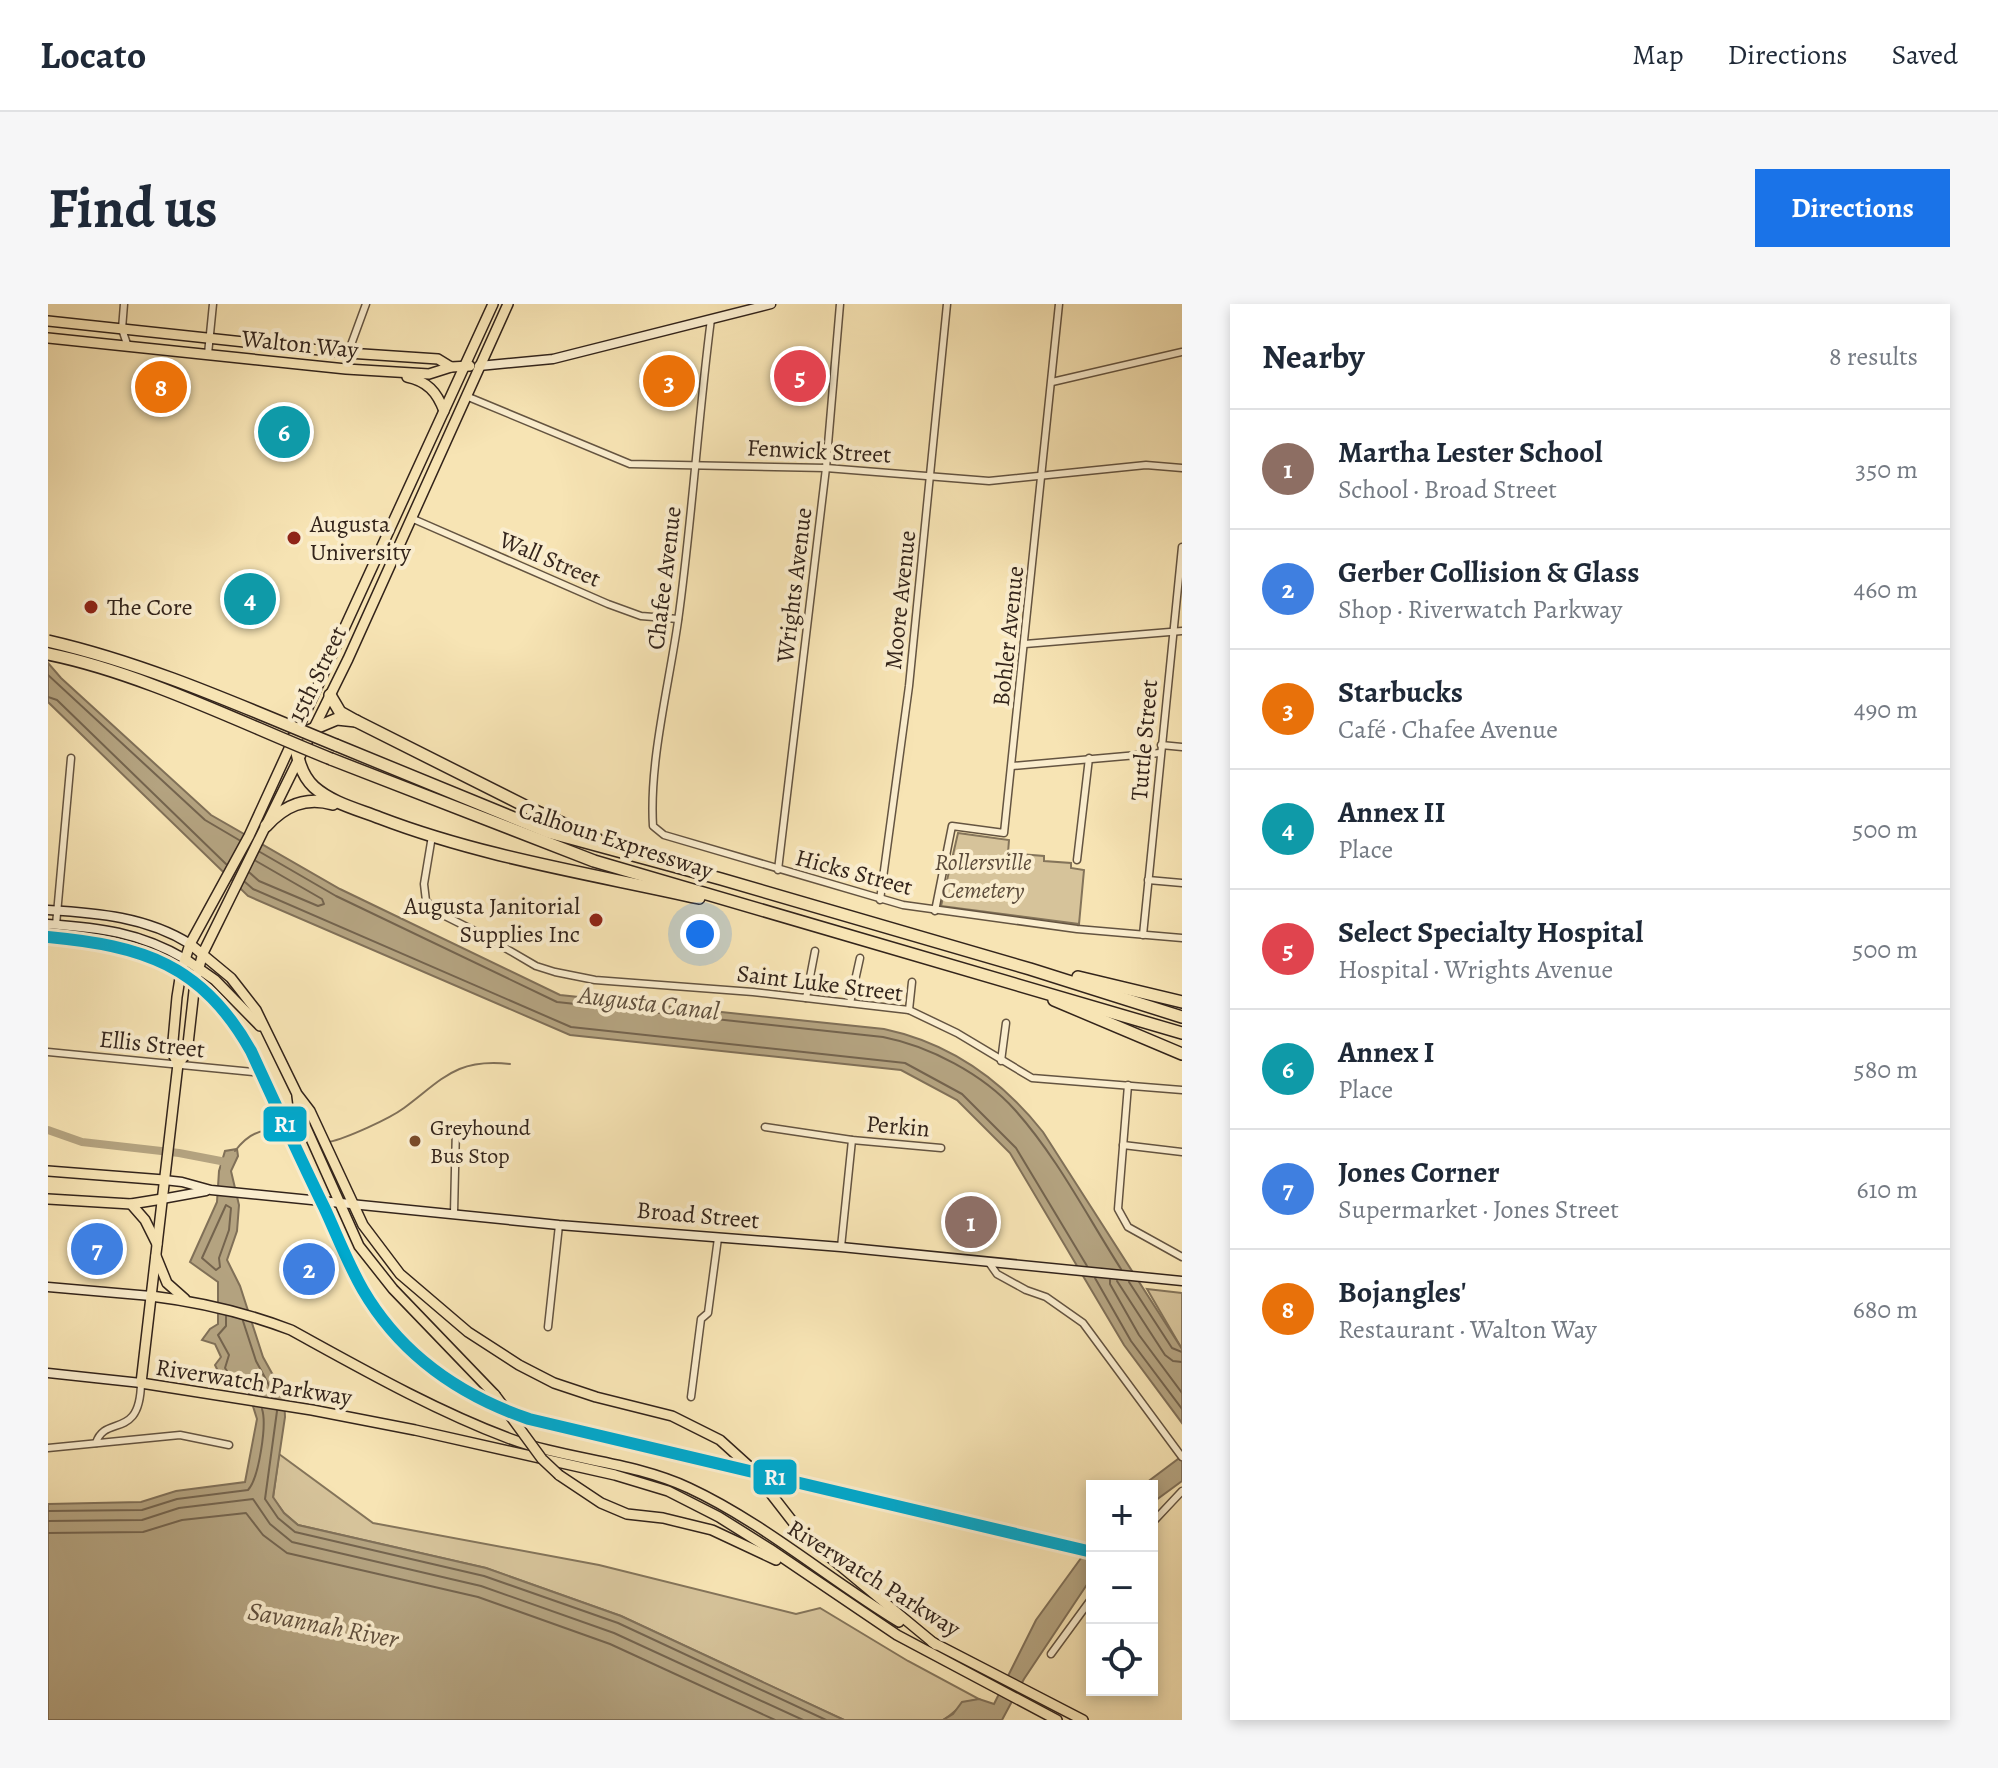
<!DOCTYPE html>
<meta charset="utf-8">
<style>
:root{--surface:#fff;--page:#f6f6f7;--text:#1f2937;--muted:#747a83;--line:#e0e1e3;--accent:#1a73e8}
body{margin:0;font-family:Alegreya,serif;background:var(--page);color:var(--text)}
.controls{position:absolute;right:24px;bottom:24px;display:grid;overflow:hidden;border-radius:0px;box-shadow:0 4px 12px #0003}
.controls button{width:72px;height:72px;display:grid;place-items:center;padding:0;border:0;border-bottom:2px solid var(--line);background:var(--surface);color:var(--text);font:40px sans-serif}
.you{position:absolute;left:652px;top:630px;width:28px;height:28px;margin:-20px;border:6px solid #fff;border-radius:50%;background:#1a73e8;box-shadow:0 0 0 12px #1a73e833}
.badge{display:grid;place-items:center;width:52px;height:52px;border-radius:50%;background:var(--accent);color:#fff;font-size:26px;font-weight:700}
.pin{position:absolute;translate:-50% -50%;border:4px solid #fff;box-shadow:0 2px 8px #0006}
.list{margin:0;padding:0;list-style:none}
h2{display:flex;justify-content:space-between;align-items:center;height:104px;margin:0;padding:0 32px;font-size:34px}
h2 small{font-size:26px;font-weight:400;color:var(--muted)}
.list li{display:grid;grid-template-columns:52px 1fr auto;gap:24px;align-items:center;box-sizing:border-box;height:120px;padding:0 32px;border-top:2px solid var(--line)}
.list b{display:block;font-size:30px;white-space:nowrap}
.list p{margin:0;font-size:26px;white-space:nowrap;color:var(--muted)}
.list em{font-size:26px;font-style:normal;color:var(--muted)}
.icon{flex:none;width:44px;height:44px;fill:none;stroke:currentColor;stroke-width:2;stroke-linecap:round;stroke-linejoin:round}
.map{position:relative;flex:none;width:1134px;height:1416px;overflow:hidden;border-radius:0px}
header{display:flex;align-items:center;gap:48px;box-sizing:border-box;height:112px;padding:0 40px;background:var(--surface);border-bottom:2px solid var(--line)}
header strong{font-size:38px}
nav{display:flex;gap:44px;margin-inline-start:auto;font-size:28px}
.intro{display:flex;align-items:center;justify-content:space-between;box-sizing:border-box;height:192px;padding:0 48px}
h1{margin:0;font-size:56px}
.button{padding:20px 36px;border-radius:0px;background:var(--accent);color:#fff;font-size:28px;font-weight:700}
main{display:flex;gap:48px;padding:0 48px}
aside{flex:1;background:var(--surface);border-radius:0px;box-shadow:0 4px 12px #0003}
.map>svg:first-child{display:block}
.green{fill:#d6c39a;stroke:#84745a;stroke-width:2}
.water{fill:#b4a380;stroke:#807058;stroke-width:2}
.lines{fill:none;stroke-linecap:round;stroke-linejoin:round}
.shore{stroke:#74644e;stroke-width:2}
.stream{stroke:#807058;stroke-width:2}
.canal{stroke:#b4a380;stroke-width:8}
.street-casing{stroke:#645441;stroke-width:9}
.secondary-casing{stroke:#33241b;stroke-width:11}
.primary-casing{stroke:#33241b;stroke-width:12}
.highway-casing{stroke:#33241b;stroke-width:14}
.street{stroke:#faedce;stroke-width:6}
.secondary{stroke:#faedce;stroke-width:8}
.primary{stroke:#f7e4b4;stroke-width:9}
.highway{stroke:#f7e4b4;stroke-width:11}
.primary-bridge-casing{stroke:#33241b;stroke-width:12;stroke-linecap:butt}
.highway-bridge-casing{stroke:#33241b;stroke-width:14;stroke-linecap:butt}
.primary-bridge{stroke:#f7e4b4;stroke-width:9}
.highway-bridge{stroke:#f7e4b4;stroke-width:11}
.rail-1-casing{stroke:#faedce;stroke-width:18}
.rail-1{stroke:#00a9ce;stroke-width:12}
.poi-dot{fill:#8f2418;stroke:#faedce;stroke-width:3}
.bus-dot{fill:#7a4b2a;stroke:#faedce;stroke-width:3}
.labels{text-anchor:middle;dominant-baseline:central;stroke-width:8;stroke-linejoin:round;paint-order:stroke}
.bus-label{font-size:22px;fill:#33241b;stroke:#faedce;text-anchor:start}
.street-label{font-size:24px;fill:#33241b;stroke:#faedce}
.poi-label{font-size:24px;fill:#33241b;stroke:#faedce;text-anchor:start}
.park-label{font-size:24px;font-style:italic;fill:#5c4c3b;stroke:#faedce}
.water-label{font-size:26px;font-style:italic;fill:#60503e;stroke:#faedce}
.line-badge{stroke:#faedce;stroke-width:3}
.badge-label{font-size:22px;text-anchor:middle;font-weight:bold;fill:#fff}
</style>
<header>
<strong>Locato</strong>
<nav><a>Map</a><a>Directions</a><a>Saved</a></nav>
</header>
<div class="intro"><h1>Find us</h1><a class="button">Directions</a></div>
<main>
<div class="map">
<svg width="1134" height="1416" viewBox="0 0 1134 1416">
<rect width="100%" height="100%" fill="#f7e4b4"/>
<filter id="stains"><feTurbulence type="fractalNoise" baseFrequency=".0025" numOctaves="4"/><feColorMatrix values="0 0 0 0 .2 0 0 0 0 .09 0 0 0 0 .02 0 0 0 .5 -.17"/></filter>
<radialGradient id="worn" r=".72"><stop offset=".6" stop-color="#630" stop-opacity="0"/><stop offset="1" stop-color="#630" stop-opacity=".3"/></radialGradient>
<g class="green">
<path d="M 910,529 L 961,536 L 960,549 L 996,552 L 996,557 L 1023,559 L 1023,564 L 1036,566 L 1031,620 L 893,602 Z"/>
<path d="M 1099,985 L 1134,989 L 1134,1045 Z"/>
<path d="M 231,1150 L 325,1219 L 551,1261 L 748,1310 L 772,1304 L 860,1357 L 931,1395 C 910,1399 912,1406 895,1416 L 796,1416 L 573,1312 L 438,1264 L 250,1221 L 236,1209 L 225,1194 Z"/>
</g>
<g class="water">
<path d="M 0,359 L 13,374 L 163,511 L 292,585 L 512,691 L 836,725 C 902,739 954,776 995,828 L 1134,1045 L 1134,1119 L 1076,1041 L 962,849 L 909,796 L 853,766 L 522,731 L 200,592 L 0,398 Z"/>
<path d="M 189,845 L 190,852 L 183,867 L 191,901 L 189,927 L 179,956 L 192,982 L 215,1053 L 236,1091 L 237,1113 L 225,1193 L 236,1209 L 250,1221 L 438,1264 L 573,1312 L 796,1416 L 0,1416 L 0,1200 L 93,1198 L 128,1187 L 197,1178 L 209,1115 L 199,1083 L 175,1077 L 167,1061 L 173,1053 L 167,1040 L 154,1036 L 162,1025 L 170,1020 L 170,978 L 142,958 L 169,898 L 171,867 L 177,847 Z"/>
<path d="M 1134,1152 L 1134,1177 L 1104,1199 L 1104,1182 L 1094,1182 Z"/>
<path d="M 1044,1239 L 1044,1273 L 976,1375 L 954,1416 L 895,1416 L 905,1410 L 914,1398 L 931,1395 L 946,1400 L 988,1316 Z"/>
</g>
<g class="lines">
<g class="shore">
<path d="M 0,371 L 157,516 L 191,536"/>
<path d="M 0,393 L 9,396 L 178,560"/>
<path d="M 212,548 L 288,592 L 509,698 L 835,733 C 881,742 935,770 967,806 C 1009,853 1039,912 1073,965"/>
<path d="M 202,569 L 211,577 L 270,602 L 276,600 L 274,595 L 208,557"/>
<path d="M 197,578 L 205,585 L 523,723 L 857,759 L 914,790 L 968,844 L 1039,962"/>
<path d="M 178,901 L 183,904 L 181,926 L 171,954 L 172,963 L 168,966 L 154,954 Z"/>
<path d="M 1047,974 L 1083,1037 L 1134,1105"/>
<path d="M 1062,976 L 1062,980 L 1091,1031 L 1134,1089"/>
<path d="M 1069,977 L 1117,1051 L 1125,1057 L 1134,1058"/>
<path d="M 1081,978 L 1124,1044 L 1134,1048"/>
<path d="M 178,1012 L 178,1022 L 170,1031 L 181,1051 L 177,1064 L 181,1070 L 204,1077 L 210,1091"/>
<path d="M 195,1017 L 208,1057 L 228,1094"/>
<path d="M 229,1107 L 217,1195 L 230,1214 L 247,1228 L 436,1272 L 570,1319 L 778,1416"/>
<path d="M 0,1207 L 94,1206 L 129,1195 L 200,1186 C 211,1174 219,1120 214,1105"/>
<path d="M 0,1217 L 94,1216 L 131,1204 L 205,1195 L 222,1220 L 244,1238 L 433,1282 L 566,1329 L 755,1416"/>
<path d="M 0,1229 L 95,1228 L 134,1216 L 198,1209 L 215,1231 L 239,1249 L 430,1293 L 562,1340 L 727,1416"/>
</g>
<g class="stream">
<path d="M 281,838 C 299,834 341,815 356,804 C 395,775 408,754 462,760"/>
<path d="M 187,847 C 210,817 228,826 259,837"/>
</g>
<path class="canal" d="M 0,826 L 34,838 L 131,849 L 178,858 L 177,863"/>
<defs>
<g id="street">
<path d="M 76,0 L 74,25 L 80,43"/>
<path d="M 663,15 C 650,115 644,217 630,317 C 621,381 601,458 605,522 L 616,531 L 855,601 L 1029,625 L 1134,634"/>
<path d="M 160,50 L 165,0"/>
<path d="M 298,65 L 300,49 L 318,0"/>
<path d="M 1004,78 L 1134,48"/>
<path d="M 418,92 L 582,160 L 778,164 L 941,177 L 1098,161 L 1134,164"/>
<path d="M 363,214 L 560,300 L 593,312 L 630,315"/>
<path d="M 977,340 L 1134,327"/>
<path d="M 1113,441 L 1134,443"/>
<path d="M 964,462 L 1112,449"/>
<path d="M 384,532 L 376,580 L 378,597 L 393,610 L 435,631 L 488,662 L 507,668 L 547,676 L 705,688 L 861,706 L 909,729 L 984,774 L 1134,786"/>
<path d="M 1029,556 L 1041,454"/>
<path d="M 730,566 L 778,164 L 792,0"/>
<path d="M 1100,576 L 1134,579"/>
<path d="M 832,596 L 861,382 L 899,0"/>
<path d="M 887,607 L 904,522 L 956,529 L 1011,0"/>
<path d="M 8,621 L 23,454"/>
<path d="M 1095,631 L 1134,243"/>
<path d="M 758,694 L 767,647"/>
<path d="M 802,699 L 812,654"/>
<path d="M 861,706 L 864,678"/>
<path d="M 0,748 L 205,768"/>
<path d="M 953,757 L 958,719"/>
<path d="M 1080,781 L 1070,905 L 1080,923 L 1134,953"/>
<path d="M 717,823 L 804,836 L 893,844"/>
<path d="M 1075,841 L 1134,848"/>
<path d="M 406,909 L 408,823"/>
<path d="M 793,943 L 804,836"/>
<path d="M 942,960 L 949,970 L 978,986 L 998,993 L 1035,1019 L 1134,1153"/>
<path d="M 500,1023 L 511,921"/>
<path d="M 643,1093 L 653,1015 L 660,1009 L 670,934"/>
<path d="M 48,1139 C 57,1110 92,1137 93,1079"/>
<path d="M 0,1144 L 132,1131 L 181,1141"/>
<path d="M 1104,1219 L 1134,1187"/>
<path d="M 1003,1350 L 1044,1294"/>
</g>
<g id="secondary">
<path d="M 431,62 L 505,55 L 723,0"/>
<path d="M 0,606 C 50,609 99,613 142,640"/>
<path d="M 0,620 C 52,624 91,628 137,655"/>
<path d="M 116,876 L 134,878 L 163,886 L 511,921 L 793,943 L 1134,977"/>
<path d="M 114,895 L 158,887"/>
<path d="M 0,983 L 103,992"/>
<path d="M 0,1069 L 93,1079"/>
</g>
<g id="primary">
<path d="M 460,0 L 300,355 L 155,649 L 147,678 L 139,749 L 130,760 L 93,1079 L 264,1106 L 367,1126 L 567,1171 L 620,1187 L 671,1213 L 722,1245 L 849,1331 L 1009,1416"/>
<path d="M 0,17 L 300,49 L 390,55 L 403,63"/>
<path d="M 0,34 L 298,65 L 381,70 L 403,63 L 422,62"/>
<path d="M 359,73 C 379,77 389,88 396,107"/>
<path d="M 142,640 L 183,674 L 208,706 L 249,790 L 262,807 L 315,921 L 352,970 L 420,1028 L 471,1061 L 506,1079 L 548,1093 L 624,1112 L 672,1136 L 703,1164 L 755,1231 L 888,1341"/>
<path d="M 137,655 L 167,676 L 212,722"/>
<path d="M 130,760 L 124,748 L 129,693 L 133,668 L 142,640 L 201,532 L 445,0"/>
<path d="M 249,792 L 251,808 L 311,942 L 345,985 L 447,1091"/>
<path d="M 0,867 L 116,876"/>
<path d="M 0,895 L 83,900 L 114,895"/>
<path d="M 83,900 L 97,916 L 109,940"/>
<path d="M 108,952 L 119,979 L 137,995"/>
<path d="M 103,992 C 152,998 196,1008 243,1026 C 314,1065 384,1105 460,1134 C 518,1156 583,1157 641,1184 C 716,1219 780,1275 851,1318"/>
<path d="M 511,1171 L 553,1199 L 579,1210 L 615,1214 L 664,1226 L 728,1256"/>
<path d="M 884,1338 L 1035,1416"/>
</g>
<g id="highway">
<path d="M 282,391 L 292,408 L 308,417 L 485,506 L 549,535"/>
<path d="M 308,417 L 289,415 L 246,433 C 249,451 252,470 266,483 C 284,499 309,505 332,514 C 434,553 544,570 651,594"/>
<path d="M 288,441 L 500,528 L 673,575 L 982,665 L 1134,713"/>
<path d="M 283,455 L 546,557 L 1134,729"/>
<path d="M 218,522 C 236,502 257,492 285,500"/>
<path d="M 1030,673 L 1134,698"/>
<path d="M 1006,696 L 1134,750"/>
</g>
</defs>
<use href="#street" class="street-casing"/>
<use href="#secondary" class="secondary-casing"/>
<use href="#primary" class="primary-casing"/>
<use href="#highway" class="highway-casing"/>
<use href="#street" class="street"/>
<use href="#secondary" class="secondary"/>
<use href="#primary" class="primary"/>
<use href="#highway" class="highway"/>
<defs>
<path id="primary-bridge" d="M 447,1091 L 494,1155 L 511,1171"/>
<g id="highway-bridge">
<path d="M 0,337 C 100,360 193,402 288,441"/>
<path d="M 0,350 C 94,369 193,419 283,455"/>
</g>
</defs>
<use href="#primary-bridge" class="primary-bridge-casing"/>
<use href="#highway-bridge" class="highway-bridge-casing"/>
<use href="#primary-bridge" class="primary-bridge"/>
<use href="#highway-bridge" class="highway-bridge"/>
<defs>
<path id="rail-1" d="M 0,633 C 95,642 154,660 203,747 C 227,799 251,852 276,903 C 289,931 300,960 315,986 C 353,1051 411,1091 481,1115 L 1044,1248"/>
</defs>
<use href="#rail-1" class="rail-1-casing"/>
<use href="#rail-1" class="rail-1"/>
</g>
<g class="poi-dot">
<circle cx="246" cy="234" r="8"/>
<circle cx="43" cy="303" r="8"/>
<circle cx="548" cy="616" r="8"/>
</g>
<circle class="bus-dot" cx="367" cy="837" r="7"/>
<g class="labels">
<g class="bus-label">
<text x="382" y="824">Greyhound<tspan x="382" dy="28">Bus Stop</tspan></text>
</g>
<g class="street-label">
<text transform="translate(252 40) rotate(6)">Walton Way</text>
<text transform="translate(771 147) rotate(3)">Fenwick Street</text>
<text transform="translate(502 255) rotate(23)">Wall Street</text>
<text transform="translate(616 274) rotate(-83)">Chafee Avenue</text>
<text transform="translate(746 281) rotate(-83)">Wrights Avenue</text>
<text transform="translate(852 296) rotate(-84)">Moore Avenue</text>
<text transform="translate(960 332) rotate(-84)">Bohler Avenue</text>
<text transform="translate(269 370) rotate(-64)">15th Street</text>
<text transform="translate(1096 436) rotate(-85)">Tuttle Street</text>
<text transform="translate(568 536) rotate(18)">Calhoun Expressway</text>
<text transform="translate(806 568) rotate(15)">Hicks Street</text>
<text transform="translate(772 679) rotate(7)">Saint Luke Street</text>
<text transform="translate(104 740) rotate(6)">Ellis Street</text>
<text transform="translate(850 822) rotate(5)">Perkin</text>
<text transform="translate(650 911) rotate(5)">Broad Street</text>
<text transform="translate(206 1078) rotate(9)">Riverwatch Parkway</text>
<text transform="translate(826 1274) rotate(32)">Riverwatch Parkway</text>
</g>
<g class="poi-label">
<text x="262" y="220">Augusta<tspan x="262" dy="28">University</tspan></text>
<text x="59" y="303">The Core</text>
<text x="532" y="602" text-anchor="end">Augusta Janitorial<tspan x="532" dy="28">Supplies Inc</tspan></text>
</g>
<g class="park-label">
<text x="935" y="558">Rollersville<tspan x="935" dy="28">Cemetery</tspan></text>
</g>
<g class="water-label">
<text transform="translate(601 699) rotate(7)">Augusta Canal</text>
<text transform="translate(275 1321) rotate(11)">Savannah River</text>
</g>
</g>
<g class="line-badge">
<rect x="214" y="801" width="46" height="38" rx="8" fill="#00a9ce"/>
<rect x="704" y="1154" width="46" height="38" rx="8" fill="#00a9ce"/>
</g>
<g class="badge-label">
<text x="237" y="828">R1</text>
<text x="727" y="1181">R1</text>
</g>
<rect width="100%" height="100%" filter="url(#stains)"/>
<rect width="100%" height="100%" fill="url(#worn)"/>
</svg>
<div class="controls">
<button>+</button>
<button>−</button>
<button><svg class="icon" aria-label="locate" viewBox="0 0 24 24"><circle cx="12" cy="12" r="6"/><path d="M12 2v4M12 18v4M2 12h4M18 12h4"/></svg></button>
</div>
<div class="you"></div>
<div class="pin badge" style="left:923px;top:918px;background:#8d6e63">1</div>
<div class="pin badge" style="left:261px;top:965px;background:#3f7fe0">2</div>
<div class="pin badge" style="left:621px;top:77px;background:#e8710a">3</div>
<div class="pin badge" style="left:202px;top:295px;background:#0f9aa8">4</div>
<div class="pin badge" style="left:752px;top:72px;background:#e0444e">5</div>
<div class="pin badge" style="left:236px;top:128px;background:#0f9aa8">6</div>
<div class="pin badge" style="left:49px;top:945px;background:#3f7fe0">7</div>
<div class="pin badge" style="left:113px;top:83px;background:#e8710a">8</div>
</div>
<aside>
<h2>Nearby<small>8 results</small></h2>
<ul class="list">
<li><span class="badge" style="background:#8d6e63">1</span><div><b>Martha Lester School</b><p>School · Broad Street</p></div><em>350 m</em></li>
<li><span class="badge" style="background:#3f7fe0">2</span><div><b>Gerber Collision &amp; Glass</b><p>Shop · Riverwatch Parkway</p></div><em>460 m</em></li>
<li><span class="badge" style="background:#e8710a">3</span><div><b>Starbucks</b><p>Café · Chafee Avenue</p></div><em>490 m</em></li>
<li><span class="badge" style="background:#0f9aa8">4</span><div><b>Annex II</b><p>Place</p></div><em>500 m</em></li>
<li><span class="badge" style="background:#e0444e">5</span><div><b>Select Specialty Hospital</b><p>Hospital · Wrights Avenue</p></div><em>500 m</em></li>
<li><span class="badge" style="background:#0f9aa8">6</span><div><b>Annex I</b><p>Place</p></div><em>580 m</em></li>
<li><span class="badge" style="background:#3f7fe0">7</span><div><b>Jones Corner</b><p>Supermarket · Jones Street</p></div><em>610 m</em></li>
<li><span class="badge" style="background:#e8710a">8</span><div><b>Bojangles'</b><p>Restaurant · Walton Way</p></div><em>680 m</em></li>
</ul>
</aside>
</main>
